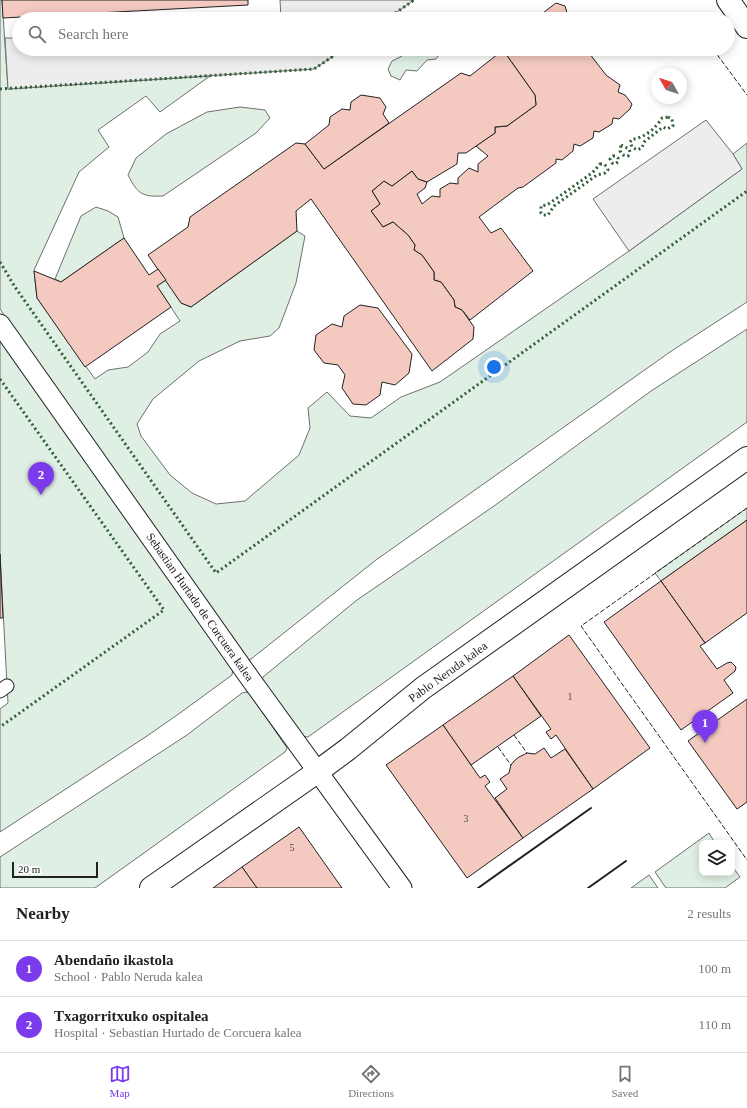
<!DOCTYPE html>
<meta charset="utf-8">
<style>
:root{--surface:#fff;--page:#f6f6f6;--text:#202124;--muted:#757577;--line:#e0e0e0;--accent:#7c3aed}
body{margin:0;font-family:"Times New Roman",serif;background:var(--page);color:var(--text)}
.controls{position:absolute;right:12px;bottom:12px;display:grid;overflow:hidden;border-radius:8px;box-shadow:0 2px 10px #0003}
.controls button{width:36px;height:36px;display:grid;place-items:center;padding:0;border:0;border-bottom:1px solid var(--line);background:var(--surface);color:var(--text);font:20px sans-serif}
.compass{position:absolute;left:651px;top:68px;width:36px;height:36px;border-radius:50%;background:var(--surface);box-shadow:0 2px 10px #0003;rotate:309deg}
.scale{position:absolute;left:12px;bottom:10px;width:86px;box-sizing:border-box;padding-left:4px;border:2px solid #222;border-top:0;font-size:11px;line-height:14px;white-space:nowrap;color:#222;-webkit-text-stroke:3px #fff;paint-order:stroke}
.you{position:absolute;left:494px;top:367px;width:14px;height:14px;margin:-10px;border:3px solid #fff;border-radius:50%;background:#1a73e8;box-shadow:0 0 0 6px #1a73e833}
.badge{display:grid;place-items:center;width:26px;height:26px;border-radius:50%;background:var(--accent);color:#fff;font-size:13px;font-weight:700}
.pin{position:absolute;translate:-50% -33px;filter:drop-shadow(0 1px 2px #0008)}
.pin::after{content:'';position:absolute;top:21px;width:14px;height:12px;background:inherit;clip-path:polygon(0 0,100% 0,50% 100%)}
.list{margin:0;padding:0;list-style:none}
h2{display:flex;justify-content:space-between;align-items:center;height:52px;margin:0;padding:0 16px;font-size:17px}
h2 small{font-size:13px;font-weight:400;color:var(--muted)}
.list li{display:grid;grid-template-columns:26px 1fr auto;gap:12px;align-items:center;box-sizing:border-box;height:56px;padding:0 16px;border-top:1px solid var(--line)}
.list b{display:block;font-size:15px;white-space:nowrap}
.list p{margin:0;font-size:13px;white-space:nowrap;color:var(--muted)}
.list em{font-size:13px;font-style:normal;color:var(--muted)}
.icon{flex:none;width:22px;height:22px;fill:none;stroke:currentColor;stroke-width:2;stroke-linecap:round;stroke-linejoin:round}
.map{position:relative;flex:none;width:747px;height:888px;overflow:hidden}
.search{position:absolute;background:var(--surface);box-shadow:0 2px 10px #0003;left:12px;right:12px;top:12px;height:44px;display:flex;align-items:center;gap:10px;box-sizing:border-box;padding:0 14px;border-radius:22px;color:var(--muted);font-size:15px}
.sheet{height:164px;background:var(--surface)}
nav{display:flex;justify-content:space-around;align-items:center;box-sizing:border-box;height:56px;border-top:1px solid var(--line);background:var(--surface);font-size:11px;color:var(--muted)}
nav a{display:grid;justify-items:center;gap:2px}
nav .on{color:var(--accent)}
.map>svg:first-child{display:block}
.green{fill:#e0efe3;stroke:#6f6f6f}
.parking{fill:#ededed;stroke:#6f6f6f}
.building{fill:#f3c9c0;stroke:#222}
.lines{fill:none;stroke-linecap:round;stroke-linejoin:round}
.service-casing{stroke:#222;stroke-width:15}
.pedestrian-casing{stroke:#222;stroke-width:21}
.minor-casing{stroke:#222;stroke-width:24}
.secondary-casing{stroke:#222;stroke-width:24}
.service{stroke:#fff;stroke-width:13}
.pedestrian{stroke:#fff;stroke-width:19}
.minor{stroke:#fff;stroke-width:22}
.secondary{stroke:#fff;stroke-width:22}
.hedge{stroke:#2f5e38;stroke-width:3;stroke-dasharray:2 3;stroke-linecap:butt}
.fence{stroke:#222;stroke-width:1;stroke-dasharray:5 2;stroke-linecap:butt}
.wall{stroke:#222;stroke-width:2}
.labels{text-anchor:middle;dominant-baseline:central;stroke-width:3;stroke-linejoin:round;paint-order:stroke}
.number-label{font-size:10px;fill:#564c4a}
.street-label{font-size:12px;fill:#222;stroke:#fff}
</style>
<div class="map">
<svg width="747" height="888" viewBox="0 0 747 888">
<rect width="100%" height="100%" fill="#fff"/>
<g class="green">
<path d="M 0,0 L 2,0 L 8,89 L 210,76 L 160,112 L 146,96 L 98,130 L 109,147 L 79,172 L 34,270 L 37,298 L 95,379 L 108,370 L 128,367 L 148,352 L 160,334 L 180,321 L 157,286 L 166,280 L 181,303 L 191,307 L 297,231 L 305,236 L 296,283 L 279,328 L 270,336 L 240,341 L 199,361 L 153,399 L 137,424 L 141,436 L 170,475 L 192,493 L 216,504 L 245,501 L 299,455 L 310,428 L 308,408 L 327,392 L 350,416 L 371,418 L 401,397 L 440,382 L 629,251 L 742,169 L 733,154 L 747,143 L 747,302 L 670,352 L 376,560 L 251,659 L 248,660 L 0,309 Z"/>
<path d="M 399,49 L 437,49 L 440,54 L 436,59 L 427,60 L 417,71 L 406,70 L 400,80 L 391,76 L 388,69 L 392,61 L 402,56 L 397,50 Z"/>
<path d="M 240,107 L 265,110 L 270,118 L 256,133 L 163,196 C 142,197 138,194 128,175 L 136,158 L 166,134 L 207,112 Z"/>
<path d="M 96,207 L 108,211 L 118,217 L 124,238 L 61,282 L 55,279 L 81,216 Z"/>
<path d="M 747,329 L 747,422 L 308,737 L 302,736 L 262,680 L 263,677 L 357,600 L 494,506 L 651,391 Z"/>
<path d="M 0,340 L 233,669 L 232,675 L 180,713 L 147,736 L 0,832 L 0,709 L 8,703 L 0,554 Z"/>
<path d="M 747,508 L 747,520 L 661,581 L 655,573 Z"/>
<path d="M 246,692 L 250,694 L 287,748 L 285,752 L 95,888 L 0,888 L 0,857 L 187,735 L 242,693 Z"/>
<path d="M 709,833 L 715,843 L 702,843 L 702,873 L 732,873 L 732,866 L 740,877 L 725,888 L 666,888 L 655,872 Z"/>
<path d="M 649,875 L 658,888 L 631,888 Z"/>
</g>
<g class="parking">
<path d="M 280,0 L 414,0 L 387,19 L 281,19 Z"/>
<path d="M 5,38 L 19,38 L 19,49 L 344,49 L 314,69 L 8,89 Z"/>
<path d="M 706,120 L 733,154 L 742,169 L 629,251 L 593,199 Z"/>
</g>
<g class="building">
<path d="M 2,0 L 248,0 L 248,5 L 3,18 Z"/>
<path d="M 556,3 L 565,6 L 569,19 L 535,19 Z"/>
<path d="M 504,49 L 586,49 L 606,75 L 620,85 L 618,92 L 625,95 L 632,104 L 630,109 L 619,119 L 613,118 L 612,124 L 599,132 L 594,131 L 593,138 L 580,146 L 574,144 L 573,151 L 562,160 L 556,159 L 556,163 L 523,187 L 518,188 L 479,217 L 491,233 L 501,228 L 533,271 L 470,320 L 462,310 L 455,307 L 454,300 L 441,282 L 434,280 L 434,272 L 422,255 L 414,250 L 415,245 L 408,235 L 393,222 L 383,227 L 371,211 L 380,204 L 372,191 L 384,181 L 392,186 L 412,171 L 418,179 L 427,182 L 425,188 L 417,194 L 422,204 L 432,196 L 440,197 L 440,189 L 450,183 L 458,184 L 458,178 L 469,168 L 478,172 L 478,164 L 488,156 L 476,146 L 495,133 L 495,127 L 507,126 L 536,105 L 535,95 L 503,50 Z"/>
<path d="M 503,50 L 535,95 L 536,105 L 507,126 L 495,127 L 495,133 L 466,153 L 458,153 L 457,164 L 427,182 L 418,179 L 412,171 L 392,186 L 384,181 L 372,191 L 380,204 L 371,211 L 383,227 L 393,222 L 408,235 L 415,245 L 414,250 L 422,255 L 434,272 L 434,280 L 441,282 L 454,300 L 455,307 L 462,310 L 474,327 L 473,339 L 432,371 L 311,199 L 296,211 L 297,231 L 191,307 L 181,303 L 148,255 L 188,227 L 190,217 L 296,143 L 305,144 L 324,169 L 461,73 L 470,76 Z"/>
<path d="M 361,95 L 380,98 L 386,107 L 383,114 L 389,123 L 324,169 L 305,144 L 329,125 L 330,117 L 342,109 L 350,110 L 351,102 Z"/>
<path d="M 124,238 L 149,275 L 158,269 L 166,280 L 157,286 L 171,307 L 85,367 L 37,298 L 34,271 L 61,282 Z"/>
<path d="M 360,305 L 378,308 L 412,354 L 409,373 L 395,385 L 382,382 L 380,395 L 366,405 L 353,404 L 342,388 L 345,375 L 338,365 L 324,363 L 314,350 L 316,335 L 332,324 L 342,327 L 344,316 Z"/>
<path d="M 747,520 L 747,613 L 705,643 L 661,581 Z"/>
<path d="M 0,554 L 3,618 L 0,618 Z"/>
<path d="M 661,581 L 705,643 L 700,646 L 717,669 L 727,663 L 731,662 L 736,667 L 735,671 L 724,680 L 733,693 L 681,730 L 604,622 Z"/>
<path d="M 569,635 L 650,748 L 593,789 L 556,735 L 551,739 L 548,735 L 546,732 L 551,729 L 513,676 Z"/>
<path d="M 513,676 L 541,716 L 471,765 L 443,725 Z"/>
<path d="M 747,699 L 747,802 L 737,809 L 688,741 Z"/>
<path d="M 443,725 L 480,778 L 485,775 L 490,782 L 485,786 L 523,838 L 467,878 L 386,765 Z"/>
<path d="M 544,748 L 551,758 L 565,749 L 593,789 L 523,838 L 495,798 L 507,789 L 500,779 L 509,773 L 511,765 L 514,761 L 519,757 L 527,753 L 535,754 Z"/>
<path d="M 299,827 L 342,888 L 257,888 L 242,867 Z"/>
<path d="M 242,867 L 257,888 L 213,888 Z"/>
</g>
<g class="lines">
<defs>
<path id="service" d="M 0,691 L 7,686"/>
<path id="pedestrian" d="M 0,324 L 249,677 L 402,888"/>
<path id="minor" d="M 151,888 L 317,772 L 348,749 L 423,688 L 747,458"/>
<path id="secondary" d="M 728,0 L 747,27"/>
</defs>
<use href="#service" class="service-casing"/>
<use href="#pedestrian" class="pedestrian-casing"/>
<use href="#minor" class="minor-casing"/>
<use href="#secondary" class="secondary-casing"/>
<use href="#service" class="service"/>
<use href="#pedestrian" class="pedestrian"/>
<use href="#minor" class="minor"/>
<use href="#secondary" class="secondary"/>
<g class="hedge">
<path d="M 387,19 L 414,0"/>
<path d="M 0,89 L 314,69 L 344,49"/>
<path d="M 668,117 L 672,119 L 673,126 L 667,129 L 663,127 L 644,142 L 642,148 L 637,150 L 632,147 L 630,142 L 632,139 C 643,139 656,128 662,118 Z"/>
<path d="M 621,145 L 629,149 L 630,152 L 628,156 L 623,155 L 620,151 Z"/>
<path d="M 613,156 L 616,156 L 618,158 L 618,162 L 615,164 L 612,163 L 610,159 Z"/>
<path d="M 600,164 L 604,164 L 607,167 L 608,170 L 605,173 L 597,175 L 554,206 L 548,215 L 543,215 L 541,213 L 541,206 L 547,205 L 588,176 L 594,171 Z"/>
<path d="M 0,262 L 15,287 L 216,573 L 747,191"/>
<path d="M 0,379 L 164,610 L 0,727"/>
</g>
<g class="fence">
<path d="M 690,16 L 692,19"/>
<path d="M 713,49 L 747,95"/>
<path d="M 747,508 L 581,626 L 747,860"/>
<path d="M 514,735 L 527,753"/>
<path d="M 498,747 L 511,765"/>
</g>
<g class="wall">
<path d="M 478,888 L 591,808"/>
<path d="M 588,888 L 626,861"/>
</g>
</g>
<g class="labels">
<g class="number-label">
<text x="570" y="696">1</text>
<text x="466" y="818">3</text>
<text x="292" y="847">5</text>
</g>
<g class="street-label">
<text transform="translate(200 607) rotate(55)">Sebastian Hurtado de Corcuera kalea</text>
<text transform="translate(448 672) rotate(-36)">Pablo Neruda kalea</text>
</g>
</g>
</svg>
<div class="controls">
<button><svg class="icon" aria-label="layers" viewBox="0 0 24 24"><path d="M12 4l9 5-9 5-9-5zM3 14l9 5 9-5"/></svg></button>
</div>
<svg class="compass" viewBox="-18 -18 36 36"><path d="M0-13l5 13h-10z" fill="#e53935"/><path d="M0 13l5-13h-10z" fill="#757577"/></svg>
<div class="scale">20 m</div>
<div class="you"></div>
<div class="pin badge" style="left:705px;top:743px">1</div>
<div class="pin badge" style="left:41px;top:495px">2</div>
<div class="search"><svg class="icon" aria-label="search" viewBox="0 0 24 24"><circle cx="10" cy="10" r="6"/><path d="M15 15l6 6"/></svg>Search here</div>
</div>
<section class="sheet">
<h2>Nearby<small>2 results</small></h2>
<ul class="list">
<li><span class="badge">1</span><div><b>Abendaño ikastola</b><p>School · Pablo Neruda kalea</p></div><em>100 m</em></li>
<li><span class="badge">2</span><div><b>Txagorritxuko ospitalea</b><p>Hospital · Sebastian Hurtado de Corcuera kalea</p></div><em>110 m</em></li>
</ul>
</section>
<nav>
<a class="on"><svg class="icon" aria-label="map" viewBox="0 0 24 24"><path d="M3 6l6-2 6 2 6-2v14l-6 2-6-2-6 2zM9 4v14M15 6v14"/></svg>Map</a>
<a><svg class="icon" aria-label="directions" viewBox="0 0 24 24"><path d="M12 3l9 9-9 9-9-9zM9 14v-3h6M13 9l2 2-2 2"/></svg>Directions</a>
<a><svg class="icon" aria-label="saved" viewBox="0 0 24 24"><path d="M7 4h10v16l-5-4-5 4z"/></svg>Saved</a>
</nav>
